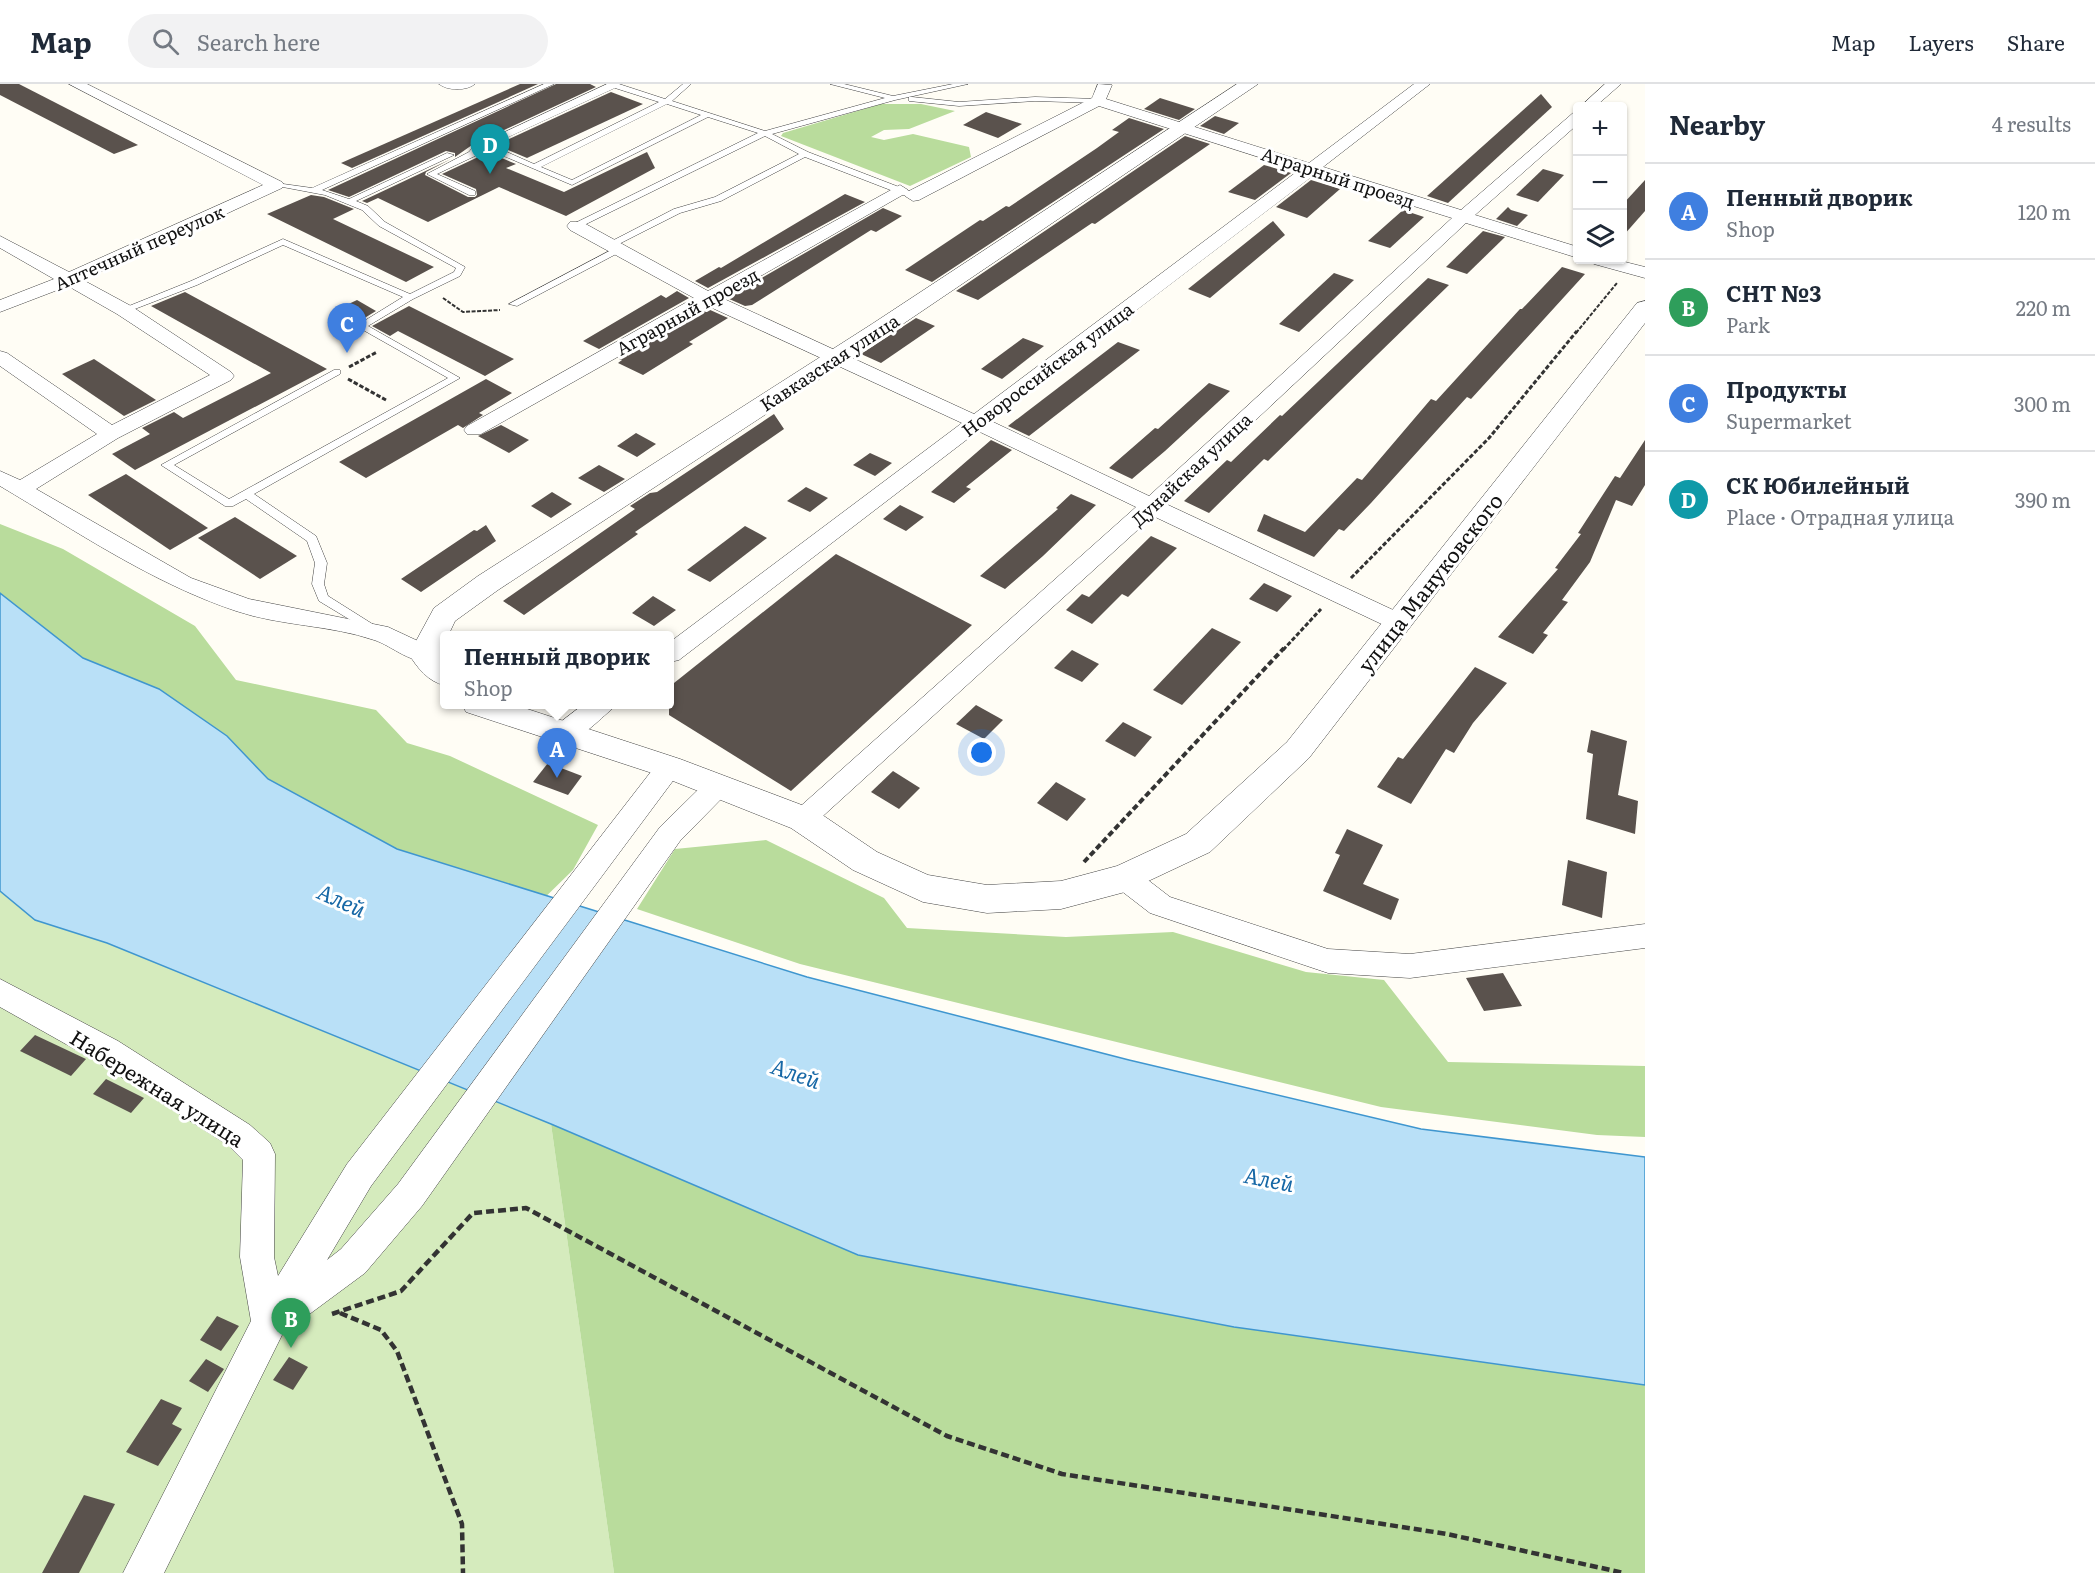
<!DOCTYPE html>
<meta charset="utf-8">
<style>
:root{--surface:#fff;--page:#f2f2f3;--text:#1f2937;--muted:#747a83;--line:#e0e1e3;--accent:#d93025}
body{margin:0;font-family:Literata,serif;background:var(--page);color:var(--text)}
.controls{position:absolute;right:18px;top:18px;display:grid;overflow:hidden;border-radius:6px;box-shadow:0 2px 4px #0004}
.controls button{width:54px;height:54px;display:grid;place-items:center;padding:0;border:0;border-bottom:2px solid var(--line);background:var(--surface);color:var(--text);font:30px sans-serif}
.you{position:absolute;left:982px;top:669px;width:21px;height:21px;margin:-15px;border:4px solid #fff;border-radius:50%;background:#1a73e8;box-shadow:0 0 0 9px #1a73e833}
.badge{display:grid;place-items:center;width:39px;height:39px;border-radius:50%;background:var(--accent);color:#fff;font-size:20px;font-weight:700}
.pin{position:absolute;translate:-50% -50px;filter:drop-shadow(0 2px 3px #0008)}
.pin::after{content:'';position:absolute;top:32px;width:21px;height:18px;background:inherit;clip-path:polygon(0 0,100% 0,50% 100%)}
.popup{position:absolute;left:440px;top:547px;width:234px;height:78px;box-sizing:border-box;display:grid;place-content:center;border-radius:6px;background:var(--surface);filter:drop-shadow(0 2px 4px #0005);font-size:20px;white-space:nowrap;color:var(--muted)}
.popup b{font-size:22px;color:var(--text)}
.popup::after{content:'';position:absolute;left:50%;top:100%;margin-left:-12px;border:12px solid transparent;border-top-color:var(--surface)}
.list{margin:0;padding:0;list-style:none}
h2{display:flex;justify-content:space-between;align-items:center;height:78px;margin:0;padding:0 24px;font-size:26px}
h2 small{font-size:20px;font-weight:400;color:var(--muted)}
.list li{display:grid;grid-template-columns:39px 1fr auto;gap:18px;align-items:center;box-sizing:border-box;height:96px;padding:0 24px;border-top:2px solid var(--line)}
.list b{display:block;font-size:22px;white-space:nowrap}
.list p{margin:0;font-size:20px;white-space:nowrap;color:var(--muted)}
.list em{font-size:20px;font-style:normal;color:var(--muted)}
.icon{flex:none;width:33px;height:33px;fill:none;stroke:currentColor;stroke-width:2;stroke-linecap:round;stroke-linejoin:round}
.map{position:relative;flex:none;width:1645px;height:1489px;overflow:hidden}
header{display:flex;align-items:center;gap:36px;box-sizing:border-box;height:84px;padding:0 30px;background:var(--surface);border-bottom:2px solid var(--line)}
header strong{font-size:28px}
nav{display:flex;gap:33px;margin-inline-start:auto;font-size:21px}
.search{width:420px;height:54px;background:var(--page);display:flex;align-items:center;gap:15px;box-sizing:border-box;padding:0 21px;border-radius:33px;color:var(--muted);font-size:22px}
main{display:flex}
aside{flex:1;background:var(--surface)}
.map>svg:first-child{display:block}
.green{fill:#d5ebbd}
.forest{fill:#b9dc9c}
.water{fill:#b9e0f7;stroke:#3f96cf;stroke-width:1.5}
.building{fill:#5a524d}
.lines{fill:none;stroke-linecap:round;stroke-linejoin:round}
.service-casing{stroke:#444;stroke-width:1}
.minor-casing{stroke:#444;stroke-width:1}
.tertiary-casing{stroke:#444;stroke-width:1}
.path-far3{stroke:#333;stroke-width:2;stroke-dasharray:4 1.5;stroke-linecap:butt}
.path-far2{stroke:#333;stroke-width:3;stroke-dasharray:4.5 2;stroke-linecap:butt}
.path-far1{stroke:#333;stroke-width:4;stroke-dasharray:6 3;stroke-linecap:butt}
.path{stroke:#333;stroke-width:4.5;stroke-dasharray:8 4;stroke-linecap:butt}
.service{fill:#fff;fill-rule:evenodd}
.minor{fill:#fff;fill-rule:evenodd}
.tertiary{fill:#fff;fill-rule:evenodd}
.labels{text-anchor:middle;dominant-baseline:central;stroke-width:6;stroke-linejoin:round;paint-order:stroke}
.far-street-label{font-size:18px;fill:#111;stroke:#fff}
.street-label{font-size:21px;fill:#111;stroke:#fff}
.water-label{font-size:22px;font-style:italic;fill:#1768a6;stroke:#fff}
</style>
<header>
<strong>Map</strong>
<div class="search"><svg class="icon" aria-label="search" viewBox="0 0 24 24"><circle cx="10" cy="10" r="6"/><path d="M15 15l6 6"/></svg>Search here</div>
<nav><a>Map</a><a>Layers</a><a>Share</a></nav>
</header>
<main>
<div class="map">
<svg width="1645" height="1489" viewBox="0 0 1645 1489">
<rect width="100%" height="100%" fill="#fffdf5"/>
<path class="green" d="M 0,807 L 35,836 L 107,859 L 551,1040 L 614,1489 L 0,1489 Z"/>
<g class="forest">
<path d="M 881,20 L 921,20 L 955,27 L 909,45 L 884,46 L 871,53 L 884,56 L 913,50 L 969,63 L 971,73 L 910,102 L 781,52 L 783,49 Z"/>
<path d="M 0,440 L 63,465 L 195,542 L 236,596 L 376,626 L 407,659 L 450,672 L 598,741 L 573,786 L 530,828 L 484,816 L 0,551 Z"/>
<path d="M 766,756 L 884,814 L 907,844 L 1066,853 L 1173,848 L 1306,888 L 1384,896 L 1448,978 L 1645,982 L 1645,1053 L 1597,1051 L 1381,1023 L 800,880 L 637,825 L 675,765 Z"/>
<path d="M 551,1040 L 858,1171 L 1234,1243 L 1645,1301 L 1645,1489 L 614,1489 Z"/>
</g>
<path class="water" d="M 0,509 L 83,574 L 159,605 L 227,652 L 268,695 L 397,765 L 807,893 L 1129,976 L 1421,1045 L 1645,1073 L 1645,1301 L 1234,1243 L 858,1171 L 551,1040 L 107,859 L 35,836 L 0,807 Z"/>
<g class="building">
<path d="M 0,0 L 19,0 L 138,61 L 114,70 L 0,11 Z"/>
<path d="M 520,0 L 538,0 L 352,84 L 341,79 Z"/>
<path d="M 556,0 L 590,0 L 596,3 L 472,61 L 455,73 L 455,69 L 446,67 L 349,113 L 328,106 Z"/>
<path d="M 611,8 L 643,20 L 527,74 L 496,61 Z"/>
<path d="M 1541,10 L 1552,23 L 1448,119 L 1427,112 Z"/>
<path d="M 1160,14 L 1195,25 L 1179,36 L 1144,25 Z"/>
<path d="M 986,28 L 1022,40 L 998,54 L 963,41 Z"/>
<path d="M 1215,32 L 1239,39 L 1224,50 L 1200,42 Z"/>
<path d="M 1129,34 L 1164,45 L 932,198 L 905,186 L 980,136 L 983,137 L 1006,122 L 1009,123 L 1097,64 L 1119,48 L 1112,46 Z"/>
<path d="M 1185,52 L 1210,60 L 1095,140 L 1092,139 L 978,216 L 956,207 Z"/>
<path d="M 485,67 L 516,80 L 506,84 L 564,108 L 647,68 L 655,84 L 566,132 L 499,103 L 428,138 L 378,114 L 367,119 L 362,117 L 451,75 L 426,88 L 425,91 L 468,113 L 475,113 L 477,111 L 476,105 L 442,90 L 476,74 Z"/>
<path d="M 1264,81 L 1291,89 L 1255,116 L 1228,108 Z"/>
<path d="M 1543,85 L 1564,91 L 1538,118 L 1516,111 Z"/>
<path d="M 1311,96 L 1340,105 L 1307,134 L 1276,123 Z"/>
<path d="M 1645,96 L 1645,127 L 1623,152 L 1623,120 Z"/>
<path d="M 845,110 L 865,118 L 708,204 L 695,197 L 719,183 L 721,184 Z"/>
<path d="M 311,111 L 324,113 L 354,125 L 333,135 L 434,183 L 406,198 L 267,130 Z"/>
<path d="M 1508,123 L 1511,126 L 1528,131 L 1517,142 L 1496,135 Z"/>
<path d="M 883,124 L 902,132 L 876,148 L 871,146 L 752,221 L 745,222 L 727,214 Z"/>
<path d="M 1403,126 L 1424,133 L 1390,164 L 1368,157 Z"/>
<path d="M 1273,137 L 1285,151 L 1210,214 L 1188,205 Z"/>
<path d="M 1483,147 L 1505,153 L 1467,190 L 1446,183 Z"/>
<path d="M 1562,183 L 1585,190 L 1471,315 L 1467,313 L 1371,419 L 1344,447 L 1339,445 L 1314,473 L 1257,447 L 1264,430 L 1305,448 L 1357,394 L 1362,396 L 1431,315 L 1436,317 L 1520,225 L 1522,225 Z"/>
<path d="M 1334,189 L 1354,196 L 1299,248 L 1279,240 Z"/>
<path d="M 1428,194 L 1449,201 L 1268,377 L 1264,375 L 1209,429 L 1184,417 L 1227,376 L 1231,378 L 1280,331 L 1282,332 Z"/>
<path d="M 677,207 L 689,214 L 599,265 L 583,257 L 661,211 L 666,214 Z"/>
<path d="M 185,208 L 327,285 L 135,386 L 112,370 L 150,350 L 142,344 L 174,328 L 183,334 L 271,289 L 151,222 Z"/>
<path d="M 357,216 L 376,227 L 358,238 L 336,226 Z"/>
<path d="M 409,222 L 514,275 L 485,292 L 398,247 L 390,252 L 372,242 Z"/>
<path d="M 708,225 L 728,234 L 689,258 L 693,260 L 643,291 L 618,279 L 622,276 L 619,275 Z"/>
<path d="M 916,234 L 935,242 L 881,279 L 861,270 Z"/>
<path d="M 1023,254 L 1044,262 L 1002,295 L 981,285 Z"/>
<path d="M 1118,258 L 1140,266 L 1029,352 L 1008,342 Z"/>
<path d="M 94,275 L 156,316 L 124,332 L 62,290 Z"/>
<path d="M 486,295 L 512,309 L 479,329 L 483,331 L 463,344 L 458,341 L 366,394 L 339,378 Z"/>
<path d="M 1209,299 L 1230,307 L 1165,367 L 1132,395 L 1109,384 L 1155,344 L 1158,345 Z"/>
<path d="M 774,330 L 784,345 L 635,448 L 638,450 L 524,531 L 503,517 L 635,425 L 630,422 L 650,409 L 657,408 Z"/>
<path d="M 501,341 L 529,356 L 509,369 L 478,352 Z"/>
<path d="M 636,349 L 656,360 L 637,373 L 617,362 Z"/>
<path d="M 991,356 L 1012,366 L 966,403 L 971,405 L 954,419 L 931,408 Z"/>
<path d="M 1645,356 L 1645,401 L 1632,422 L 1616,416 L 1590,478 L 1562,516 L 1568,518 L 1543,549 L 1548,551 L 1533,570 L 1498,553 L 1558,485 L 1555,484 L 1581,450 L 1578,449 L 1615,392 L 1620,394 Z"/>
<path d="M 870,369 L 892,379 L 875,392 L 853,381 Z"/>
<path d="M 599,381 L 625,395 L 604,408 L 578,394 Z"/>
<path d="M 126,390 L 208,444 L 170,466 L 88,411 Z"/>
<path d="M 806,403 L 828,414 L 810,428 L 787,417 Z"/>
<path d="M 552,408 L 572,420 L 551,434 L 531,422 Z"/>
<path d="M 1071,410 L 1096,421 L 1043,472 L 1005,505 L 980,492 L 1058,425 L 1056,424 Z"/>
<path d="M 900,421 L 924,433 L 906,447 L 883,435 Z"/>
<path d="M 235,433 L 297,472 L 260,495 L 198,454 Z"/>
<path d="M 486,441 L 496,457 L 421,508 L 401,495 L 474,446 L 477,447 Z"/>
<path d="M 745,442 L 767,454 L 710,498 L 687,486 Z"/>
<path d="M 1151,452 L 1177,464 L 1128,513 L 1122,510 L 1092,540 L 1066,526 L 1082,510 L 1089,513 Z"/>
<path d="M 836,470 L 972,541 L 791,707 L 669,631 L 669,603 Z"/>
<path d="M 1264,499 L 1292,512 L 1277,528 L 1249,515 Z"/>
<path d="M 653,512 L 676,526 L 654,542 L 632,529 Z"/>
<path d="M 1212,544 L 1241,558 L 1182,621 L 1153,606 Z"/>
<path d="M 1072,566 L 1099,580 L 1082,598 L 1054,584 Z"/>
<path d="M 1475,583 L 1507,599 L 1473,639 L 1454,669 L 1446,665 L 1411,720 L 1377,703 L 1398,673 L 1403,675 Z"/>
<path d="M 976,621 L 1003,636 L 984,655 L 956,640 Z"/>
<path d="M 1123,638 L 1152,653 L 1135,673 L 1105,657 Z"/>
<path d="M 1591,646 L 1627,657 L 1618,711 L 1638,717 L 1635,750 L 1586,735 L 1593,670 L 1587,668 Z"/>
<path d="M 548,679 L 582,692 L 568,711 L 533,698 Z"/>
<path d="M 893,687 L 920,704 L 899,725 L 871,708 Z"/>
<path d="M 1056,698 L 1086,715 L 1067,737 L 1037,719 Z"/>
<path d="M 1347,745 L 1383,761 L 1363,800 L 1399,815 L 1391,836 L 1323,807 L 1340,771 L 1335,769 Z"/>
<path d="M 1568,776 L 1607,788 L 1602,834 L 1562,821 Z"/>
<path d="M 1503,889 L 1522,922 L 1484,927 L 1466,894 Z"/>
<path d="M 35,951 L 86,975 L 71,992 L 20,967 Z"/>
<path d="M 106,995 L 144,1014 L 131,1029 L 93,1010 Z"/>
<path d="M 217,1232 L 239,1242 L 221,1267 L 200,1256 Z"/>
<path d="M 289,1273 L 308,1283 L 293,1306 L 273,1296 Z"/>
<path d="M 206,1275 L 224,1285 L 208,1308 L 189,1297 Z"/>
<path d="M 161,1315 L 182,1324 L 172,1340 L 182,1345 L 158,1382 L 126,1368 Z"/>
<path d="M 84,1411 L 115,1420 L 79,1489 L 42,1489 Z"/>
</g>
<g class="lines">
<defs>
<g id="service">
<path d="M 544,0 L 554,0 L 322,106 L 349,115 L 447,69 L 454,71 L 356,117 L 368,122 L 385,138 L 465,183 L 460,192 L 413,215 L 368,242 L 460,294 L 254,410 L 316,452 L 327,479 L 324,500 L 328,512 L 382,546 L 380,549 L 372,549 L 319,517 L 312,500 L 315,479 L 307,457 L 246,415 L 233,422 L 225,422 L 161,381 L 334,286 L 340,286 L 340,290 L 174,381 L 229,415 L 448,294 L 356,242 L 403,213 L 283,161 L 197,201 L 127,228 L 119,226 L 191,197 L 283,155 L 410,210 L 454,188 L 456,184 L 379,142 L 362,126 L 325,111 L 272,101 L 276,99 L 312,104 Z"/>
<path d="M 607,0 L 619,0 L 665,15 L 683,0 L 691,0 L 672,17 L 765,47 L 885,14 L 830,0 L 844,0 L 893,12 L 953,0 L 968,0 L 895,16 L 772,50 L 808,68 L 912,108 L 912,112 L 906,112 L 805,73 L 721,117 L 680,129 L 611,164 L 608,163 L 608,159 L 674,125 L 715,113 L 799,70 L 765,52 L 576,145 L 572,142 L 573,140 L 758,49 L 708,33 L 572,101 L 485,64 L 475,72 L 437,90 L 475,107 L 475,111 L 469,111 L 427,90 L 469,68 L 473,63 ZM 615,4 L 659,18 L 534,80 L 491,61 ZM 667,20 L 701,31 L 572,96 L 541,83 Z"/>
<path d="M 912,13 L 959,18 L 1035,13 L 1098,15 L 1102,17 L 1098,19 L 1035,17 L 959,22 L 909,17 L 909,13 Z"/>
<path d="M 619,162 L 623,165 L 622,167 L 517,222 L 509,220 Z"/>
</g>
<g id="minor">
<path d="M 69,0 L 87,0 L 282,98 L 284,101 L 282,104 L 83,196 L 131,222 L 231,288 L 234,292 L 231,296 L 118,354 L 36,405 L 191,494 L 249,515 L 388,543 L 433,564 L 436,570 L 433,576 C 412,582 393,562 374,556 C 331,541 280,542 236,527 C 152,499 76,447 0,402 L 0,387 L 20,396 L 97,350 L 0,282 L 0,267 L 7,269 L 112,341 L 210,291 L 117,230 L 68,202 L 0,228 L 0,216 L 54,195 L 0,164 L 0,152 L 69,188 L 263,101 Z"/>
<path d="M 439,0 L 475,0 C 467,7 447,7 439,0 Z"/>
<path d="M 1098,0 L 1112,1 L 1106,15 L 1309,79 L 1414,0 L 1430,0 L 1323,83 L 1461,126 L 1573,29 L 1578,28 L 1578,40 L 1475,131 L 1578,163 L 1578,174 L 1466,139 L 1166,420 L 1406,532 L 1410,538 L 1406,544 L 1398,546 L 1390,544 L 1153,432 L 812,742 L 803,745 L 794,742 L 790,735 L 794,728 L 1136,423 L 978,347 L 679,576 L 670,578 L 670,558 L 962,339 L 708,222 L 481,350 L 467,350 L 464,346 L 467,342 L 694,214 L 570,146 L 567,142 L 570,138 L 582,138 L 708,207 L 900,101 L 908,106 L 906,109 L 722,214 L 974,330 L 1299,86 L 1099,22 L 919,116 L 913,117 L 905,112 L 907,108 L 1092,14 ZM 1314,91 L 1452,134 L 1149,412 L 991,337 Z"/>
<path d="M 1605,0 L 1621,0 L 1596,22 L 1581,22 Z"/>
<path d="M 1591,176 L 1617,176 L 1645,183 L 1645,194 L 1594,180 Z"/>
<path d="M 584,620 L 614,620 L 611,626 C 595,639 575,663 554,657 L 550,650 L 554,643 Z"/>
<path d="M 669,673 L 678,676 L 682,683 L 678,690 L 371,1102 L 327,1176 L 341,1165 L 398,1100 L 660,743 L 709,695 L 718,692 L 727,695 L 731,702 L 727,709 L 680,757 L 422,1122 L 365,1189 L 292,1243 L 284,1247 L 164,1489 L 123,1489 L 251,1237 L 240,1173 L 243,1076 L 228,1061 L 96,977 L 0,923 L 0,895 L 118,957 L 250,1041 L 270,1059 L 275,1070 L 274,1173 L 278,1192 L 347,1080 L 660,676 Z"/>
<path d="M 1125,783 L 1135,786 L 1170,813 L 1328,865 L 1410,870 L 1645,840 L 1645,864 L 1410,894 L 1328,889 L 1150,829 L 1115,802 L 1111,794 L 1115,786 Z"/>
</g>
<g id="tertiary">
<path d="M 1237,0 L 1258,0 L 888,250 L 498,506 L 455,537 L 448,552 L 444,552 L 444,559 L 440,568 L 444,573 L 444,601 C 429,598 417,584 409,570 L 434,524 L 478,492 L 872,240 Z"/>
<path d="M 1645,217 L 1645,239 L 1309,674 L 1210,768 L 1125,808 L 1061,825 L 987,829 L 923,818 L 853,786 L 791,744 L 658,691 L 466,628 L 462,620 L 512,620 L 680,675 L 815,726 L 877,768 L 928,791 L 987,801 L 1061,797 L 1117,782 L 1186,750 L 1287,658 L 1637,219 Z"/>
</g>
</defs>
<use href="#service" class="service-casing"/>
<use href="#minor" class="minor-casing"/>
<use href="#tertiary" class="tertiary-casing"/>
<g class="path-far3">
<path d="M 443,214 L 463,228 L 500,226"/>
<path d="M 1576,249 L 1617,199"/>
</g>
<g class="path-far2">
<path d="M 349,283 L 377,268"/>
<path d="M 348,295 L 386,316"/>
<path d="M 1351,494 L 1489,354 L 1577,247"/>
<path d="M 1283,566 L 1321,525"/>
</g>
<path class="path-far1" d="M 1084,778 L 1284,564"/>
<g class="path">
<path d="M 340,1229 L 381,1246 L 397,1267 L 462,1440 L 463,1489"/>
<path d="M 332,1230 L 401,1207 L 473,1129 L 526,1124 L 947,1352 L 1062,1390 L 1447,1450 L 1624,1489"/>
</g>
<use href="#service" class="service"/>
<use href="#minor" class="minor"/>
<use href="#tertiary" class="tertiary"/>
</g>
<g class="labels">
<g class="far-street-label">
<text transform="translate(1338 93) rotate(18)">Аграрный проезд</text>
<text transform="translate(139 163) rotate(-24)">Аптечный переулок</text>
<text transform="translate(687 227) rotate(-29)">Аграрный проезд</text>
<text transform="translate(829 278) rotate(-33)">Кавказская улица</text>
<text transform="translate(1047 285) rotate(-37)">Новороссийская улица</text>
<text transform="translate(1191 385) rotate(-43)">Дунайская улица</text>
</g>
<g class="street-label">
<text transform="translate(1429 498) rotate(-52)">улица Мануковского</text>
<text transform="translate(158 1003) rotate(32)">Набережная улица</text>
</g>
<g class="water-label">
<text transform="translate(342 815) rotate(24)">Алей</text>
<text transform="translate(796 988) rotate(19)">Алей</text>
<text transform="translate(1269 1094) rotate(11)">Алей</text>
</g>
</g>
</svg>
<div class="controls">
<button>+</button>
<button>−</button>
<button><svg class="icon" aria-label="layers" viewBox="0 0 24 24"><path d="M12 4l9 5-9 5-9-5zM3 14l9 5 9-5"/></svg></button>
</div>
<div class="you"></div>
<div class="pin badge" style="left:557px;top:694px;background:#3f7fe0">A</div>
<div class="popup"><b>Пенный дворик</b>Shop</div>
<div class="pin badge" style="left:291px;top:1264px;background:#2e9e5b">B</div>
<div class="pin badge" style="left:347px;top:269px;background:#3f7fe0">C</div>
<div class="pin badge" style="left:490px;top:90px;background:#0f9aa8">D</div>
</div>
<aside>
<h2>Nearby<small>4 results</small></h2>
<ul class="list">
<li><span class="badge" style="background:#3f7fe0">A</span><div><b>Пенный дворик</b><p>Shop</p></div><em>120 m</em></li>
<li><span class="badge" style="background:#2e9e5b">B</span><div><b>СНТ №3</b><p>Park</p></div><em>220 m</em></li>
<li><span class="badge" style="background:#3f7fe0">C</span><div><b>Продукты</b><p>Supermarket</p></div><em>300 m</em></li>
<li><span class="badge" style="background:#0f9aa8">D</span><div><b>СК Юбилейный</b><p>Place · Отрадная улица</p></div><em>390 m</em></li>
</ul>
</aside>
</main>
